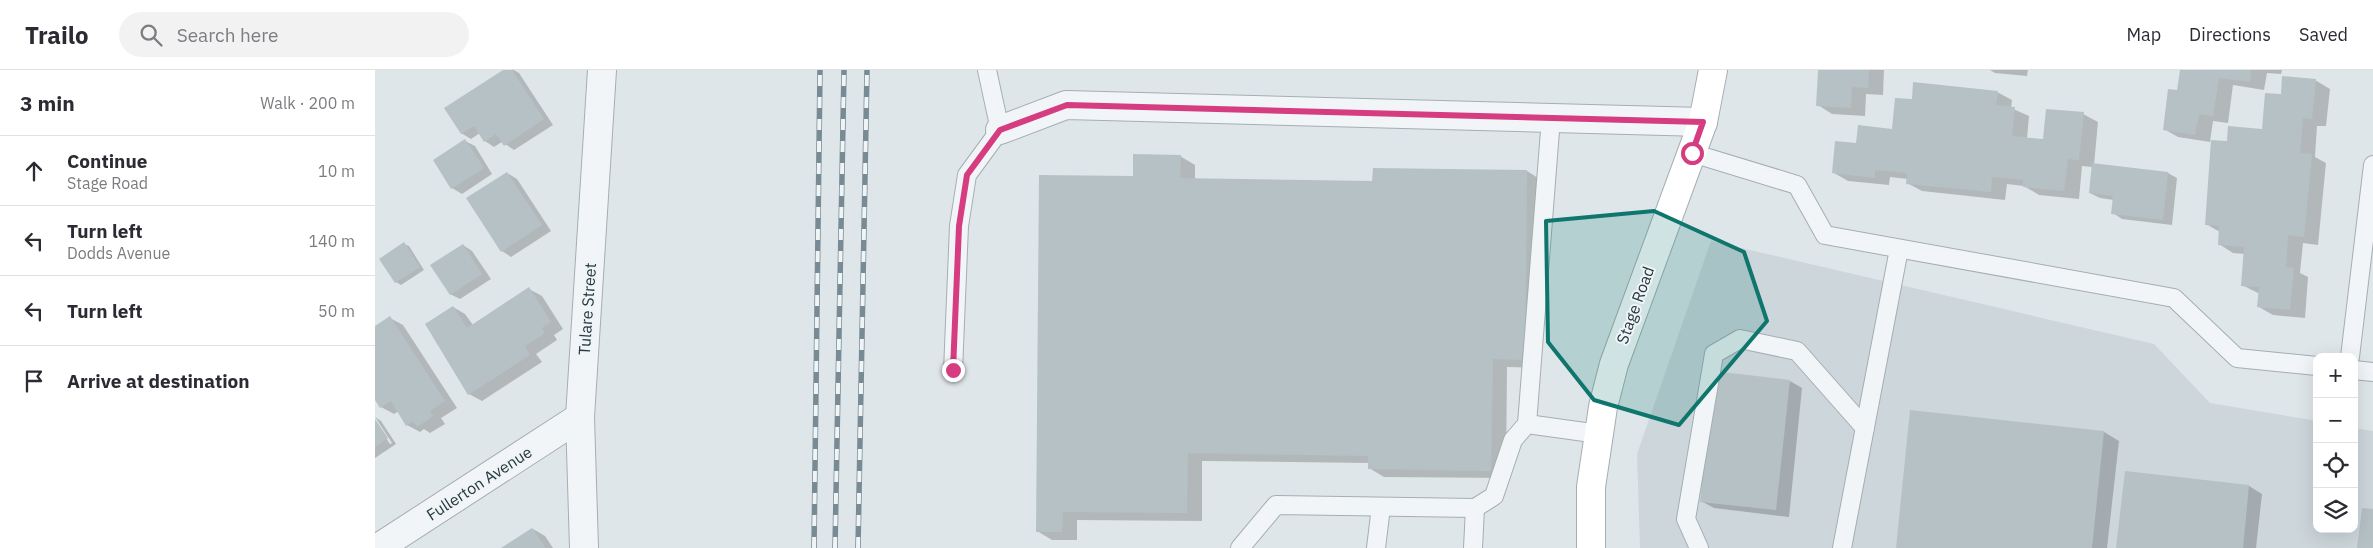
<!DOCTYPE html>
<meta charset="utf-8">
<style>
:root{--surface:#fff;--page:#f2f2f3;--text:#2b2b33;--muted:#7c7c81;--line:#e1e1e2}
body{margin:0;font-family:"IBM Plex Sans",sans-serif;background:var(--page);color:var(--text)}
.controls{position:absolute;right:15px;bottom:15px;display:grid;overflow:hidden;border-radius:10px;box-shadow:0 5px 20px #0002}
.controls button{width:45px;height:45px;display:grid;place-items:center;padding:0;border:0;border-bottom:1px solid var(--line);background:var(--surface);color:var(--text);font:25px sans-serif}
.stop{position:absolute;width:15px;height:15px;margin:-11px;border:4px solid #d53d80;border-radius:50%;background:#fff}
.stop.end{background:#d53d80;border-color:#fff;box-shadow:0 1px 5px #0008}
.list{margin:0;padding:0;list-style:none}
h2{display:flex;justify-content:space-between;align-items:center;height:65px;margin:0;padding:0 20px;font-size:21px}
h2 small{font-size:16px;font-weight:400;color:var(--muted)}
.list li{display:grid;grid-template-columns:32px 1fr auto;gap:15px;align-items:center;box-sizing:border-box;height:70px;padding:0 20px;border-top:1px solid var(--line)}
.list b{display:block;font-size:19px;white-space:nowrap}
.list p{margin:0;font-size:16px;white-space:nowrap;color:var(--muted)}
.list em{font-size:16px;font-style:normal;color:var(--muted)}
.icon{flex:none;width:28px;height:28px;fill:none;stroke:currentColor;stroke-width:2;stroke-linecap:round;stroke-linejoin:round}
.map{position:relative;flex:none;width:1998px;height:478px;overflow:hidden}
header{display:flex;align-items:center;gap:30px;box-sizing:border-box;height:70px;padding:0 25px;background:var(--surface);border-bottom:1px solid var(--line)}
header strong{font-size:24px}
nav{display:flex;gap:28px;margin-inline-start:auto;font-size:18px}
.search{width:350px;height:45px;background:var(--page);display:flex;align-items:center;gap:12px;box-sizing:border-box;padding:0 18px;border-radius:28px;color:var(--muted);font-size:19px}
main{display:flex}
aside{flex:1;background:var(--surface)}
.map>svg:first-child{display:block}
.built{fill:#cdd6db}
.shadow{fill:#0003}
.building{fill:#b6c1c6}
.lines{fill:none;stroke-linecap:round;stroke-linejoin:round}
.service-casing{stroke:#a4aeb3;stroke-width:20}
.minor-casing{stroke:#a4aeb3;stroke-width:30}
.secondary-casing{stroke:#a4aeb3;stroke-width:30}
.service{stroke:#f2f5f7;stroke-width:18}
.minor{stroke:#f2f5f7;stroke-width:28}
.secondary{stroke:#fff;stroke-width:28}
.rail-casing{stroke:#788a93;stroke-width:5.5}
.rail{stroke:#eff4f6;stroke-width:4;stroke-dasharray:11;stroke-linecap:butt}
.route{stroke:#d53d80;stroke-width:6}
.marked{fill:#0f766e;fill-opacity:0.2;stroke:#0f766e;stroke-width:4;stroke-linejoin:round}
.labels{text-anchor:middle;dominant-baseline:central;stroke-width:4;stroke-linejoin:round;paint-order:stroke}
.street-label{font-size:16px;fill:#273841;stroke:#eff4f6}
</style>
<header>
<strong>Trailo</strong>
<div class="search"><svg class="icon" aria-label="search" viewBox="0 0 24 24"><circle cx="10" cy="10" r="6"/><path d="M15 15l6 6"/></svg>Search here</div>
<nav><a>Map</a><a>Directions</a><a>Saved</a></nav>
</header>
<main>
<aside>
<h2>3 min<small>Walk · 200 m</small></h2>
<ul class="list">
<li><svg class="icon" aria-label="ahead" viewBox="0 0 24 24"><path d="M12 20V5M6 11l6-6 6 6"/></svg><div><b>Continue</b><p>Stage Road</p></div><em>10 m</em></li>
<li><svg class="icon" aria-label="left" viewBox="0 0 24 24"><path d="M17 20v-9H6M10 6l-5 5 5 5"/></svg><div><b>Turn left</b><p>Dodds Avenue</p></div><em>140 m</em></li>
<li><svg class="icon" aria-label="left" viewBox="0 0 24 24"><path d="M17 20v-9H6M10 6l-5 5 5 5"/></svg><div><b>Turn left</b></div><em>50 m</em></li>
<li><svg class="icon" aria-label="arrive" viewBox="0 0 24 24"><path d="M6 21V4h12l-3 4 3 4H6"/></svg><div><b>Arrive at destination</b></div></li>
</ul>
</aside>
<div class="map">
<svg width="1998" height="478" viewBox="0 0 1998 478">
<rect width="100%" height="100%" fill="#dfe6e9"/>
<path class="built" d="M 1336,171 L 1779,274 L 1835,333 L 1942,351 L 1942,459 L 1979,459 L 1979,358 L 1998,361 L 1998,478 L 1265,478 L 1262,384 Z"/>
<g class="shadow">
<path d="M 130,0 L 139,0 L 144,3 L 178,55 L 139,80 L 127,72 L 119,77 L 110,71 L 105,63 L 96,69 L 86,63 Z"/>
<path d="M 1445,0 L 1509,0 L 1508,25 L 1491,24 L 1490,46 L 1457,44 L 1443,35 Z"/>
<path d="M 1615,0 L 1653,0 L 1652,6 L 1620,3 Z"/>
<path d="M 1806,0 L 1907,0 L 1906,4 L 1892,3 L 1889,20 L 1858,15 L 1853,53 L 1838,51 L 1835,72 L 1803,67 L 1789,59 L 1803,22 Z"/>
<path d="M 1940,10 L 1955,19 L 1951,56 L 1942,56 L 1940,87 L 1951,93 L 1943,175 L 1928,173 L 1925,203 L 1933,207 L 1930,248 L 1898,245 L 1884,237 L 1885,224 L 1867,215 L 1870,184 L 1858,183 L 1844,174 L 1845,162 L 1831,154 L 1853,73 L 1888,60 L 1907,25 Z"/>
<path d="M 1622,22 L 1637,30 L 1636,38 L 1654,46 L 1652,69 L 1669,71 L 1708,44 L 1723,52 L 1719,95 L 1793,103 L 1802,108 L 1797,155 L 1747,149 L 1738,143 L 1739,130 L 1725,128 L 1715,123 L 1718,97 L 1707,96 L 1704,129 L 1664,125 L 1649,116 L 1632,114 L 1630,130 L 1547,121 L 1532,113 L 1533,109 L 1515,107 L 1514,115 L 1473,111 L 1459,103 L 1482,74 L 1518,60 L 1538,31 Z"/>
<path d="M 90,71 L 100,76 L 117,104 L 87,124 L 77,118 L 59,91 Z"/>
<path d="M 805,86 L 820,95 L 820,110 L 999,113 L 1152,101 L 1166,110 L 1164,298 L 1132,297 L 1131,408 L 1009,407 L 994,398 L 994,393 L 827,391 L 827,451 L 702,450 L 702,470 L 677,470 L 662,461 L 759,108 Z"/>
<path d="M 132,103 L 142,109 L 176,161 L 136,187 L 127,181 Z"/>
<path d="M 29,174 L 34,176 L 49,200 L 26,215 L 21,212 Z"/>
<path d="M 88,175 L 97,181 L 116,209 L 85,229 L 75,224 Z"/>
<path d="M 154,219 L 167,226 L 188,259 L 179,265 L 182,270 L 161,284 L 167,292 L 107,331 L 94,324 L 78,237 L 90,244 L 98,255 Z"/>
<path d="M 15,248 L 28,255 L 82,338 L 66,348 L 70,354 L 55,363 L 49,359 L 45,362 L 32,355 L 24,341 L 19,344 L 6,337 L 0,327 L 0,257 Z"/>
<path d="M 1415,311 L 1427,318 L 1414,447 L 1339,438 L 1326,431 Z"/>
<path d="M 1536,341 L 1729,362 L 1744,371 L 1732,478 L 1524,478 Z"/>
<path d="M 0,347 L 6,351 L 21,374 L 0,388 L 0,351 L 15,374 L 17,373 Z"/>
<path d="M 1751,403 L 1874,416 L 1887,424 L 1881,478 L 1743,478 Z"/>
<path d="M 158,459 L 170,466 L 178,478 L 128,478 Z"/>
</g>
<g class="building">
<path d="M 128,0 L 137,0 L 169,49 L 129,76 L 121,64 L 109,72 L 99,56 L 86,64 L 69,38 Z"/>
<path d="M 1443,0 L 1494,0 L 1493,18 L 1477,17 L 1476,38 L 1441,36 Z"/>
<path d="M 1805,0 L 1876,0 L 1875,12 L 1844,8 L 1838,46 L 1824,44 L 1820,65 L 1788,60 L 1793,19 L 1802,20 Z"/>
<path d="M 1907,6 L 1941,9 L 1937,49 L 1928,48 L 1925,83 L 1937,84 L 1929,167 L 1913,165 L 1911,197 L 1919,198 L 1915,240 L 1882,237 L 1884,217 L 1866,216 L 1869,177 L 1843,175 L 1844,156 L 1830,155 L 1836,70 L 1852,71 L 1853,56 L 1887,59 L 1890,23 L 1906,24 Z"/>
<path d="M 1538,12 L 1623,21 L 1621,35 L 1640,37 L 1637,66 L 1668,69 L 1671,39 L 1709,42 L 1704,90 L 1693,89 L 1689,121 L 1648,117 L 1648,110 L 1617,107 L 1616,122 L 1531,114 L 1532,103 L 1500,100 L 1500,108 L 1457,103 L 1460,71 L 1481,73 L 1483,55 L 1517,59 L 1520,28 L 1537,29 Z"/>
<path d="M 90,69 L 109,98 L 76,119 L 58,90 Z"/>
<path d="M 758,84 L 806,85 L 805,108 L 997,111 L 998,98 L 1152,100 L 1150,290 L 1118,289 L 1116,401 L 993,399 L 993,386 L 813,383 L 812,443 L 688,442 L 687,462 L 661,462 L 664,105 L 758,106 Z"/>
<path d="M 1717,93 L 1793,102 L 1788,150 L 1736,144 L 1738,126 L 1714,123 Z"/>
<path d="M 132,102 L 167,155 L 126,182 L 91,128 Z"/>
<path d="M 29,172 L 45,197 L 20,213 L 4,189 Z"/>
<path d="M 88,174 L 107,204 L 75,225 L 55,195 Z"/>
<path d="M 154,217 L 176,252 L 167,258 L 170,263 L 150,276 L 155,285 L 93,325 L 50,254 L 78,236 L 92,258 Z"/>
<path d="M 15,246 L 70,331 L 55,341 L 58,346 L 42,357 L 38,351 L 31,356 L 16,331 L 5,338 L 0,330 L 0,256 Z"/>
<path d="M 1338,301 L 1415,310 L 1401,440 L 1325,432 Z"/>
<path d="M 1535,340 L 1729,361 L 1717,478 L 1521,478 Z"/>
<path d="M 0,349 L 13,368 L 0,377 Z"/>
<path d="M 1750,401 L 1874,415 L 1868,478 L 1741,478 Z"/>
<path d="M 1987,438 L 1998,439 L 1998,478 L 1982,478 Z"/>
<path d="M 157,458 L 171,478 L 126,478 Z"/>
</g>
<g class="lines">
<defs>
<g id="service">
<path d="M 1317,83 L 1422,115 L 1450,165 L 1799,228 L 1862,288 L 1942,296"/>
<path d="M 1975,287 L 1998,95"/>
<path d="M 1979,300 L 1998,302"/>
<path d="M 578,301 L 584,156 L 592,105 L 625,60 L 612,0"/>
<path d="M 1152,354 L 1176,48"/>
<path d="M 865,478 L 901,435 L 1100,438 L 1119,426 L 1138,370 L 1152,354 L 1224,364"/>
<path d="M 1001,478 L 1006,437"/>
<path d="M 1098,478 L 1100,438"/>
<path d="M 1324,478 L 1311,449 L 1339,284 L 1365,269 L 1422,281 L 1490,358"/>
<path d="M 1467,478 L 1524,179"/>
</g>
<g id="minor">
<path d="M 625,60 L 691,35 L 1328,52"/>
<path d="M 3,478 L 205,347"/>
<path d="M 209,478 L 205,347 L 227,0"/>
</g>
<path id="secondary" d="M 1216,478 L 1216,417 L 1228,337 L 1239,294 L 1328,52 L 1338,0"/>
</defs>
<use href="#service" class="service-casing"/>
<use href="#minor" class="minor-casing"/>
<use href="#secondary" class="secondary-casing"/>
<use href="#service" class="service"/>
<use href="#minor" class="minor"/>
<use href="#secondary" class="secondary"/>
<defs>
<g id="rail">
<path d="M 439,478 L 445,0"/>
<path d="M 460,478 L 469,0"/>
<path d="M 483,478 L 492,0"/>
</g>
</defs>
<use href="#rail" class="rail-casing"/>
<use href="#rail" class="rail"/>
</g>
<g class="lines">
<path class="route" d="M 578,300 L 584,156 L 592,105 L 625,60 L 692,35 L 1328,52 L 1317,83"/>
</g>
<path class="marked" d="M 1279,141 L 1369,182 L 1392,251 L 1304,355 L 1219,330 L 1173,272 L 1171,151 Z"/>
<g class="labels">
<g class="street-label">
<text transform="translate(1260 235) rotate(-70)">Stage Road</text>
<text transform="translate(212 239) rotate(-86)">Tulare Street</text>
<text transform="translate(104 413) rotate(-33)">Fullerton Avenue</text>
</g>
</g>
</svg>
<div class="controls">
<button>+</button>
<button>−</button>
<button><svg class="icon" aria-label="locate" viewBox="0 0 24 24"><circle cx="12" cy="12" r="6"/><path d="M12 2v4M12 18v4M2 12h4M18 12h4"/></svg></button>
<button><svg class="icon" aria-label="layers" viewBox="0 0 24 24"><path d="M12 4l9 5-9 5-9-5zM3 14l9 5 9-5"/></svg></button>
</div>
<div class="stop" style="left:1317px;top:83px"></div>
<div class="stop end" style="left:578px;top:300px"></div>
</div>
</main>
